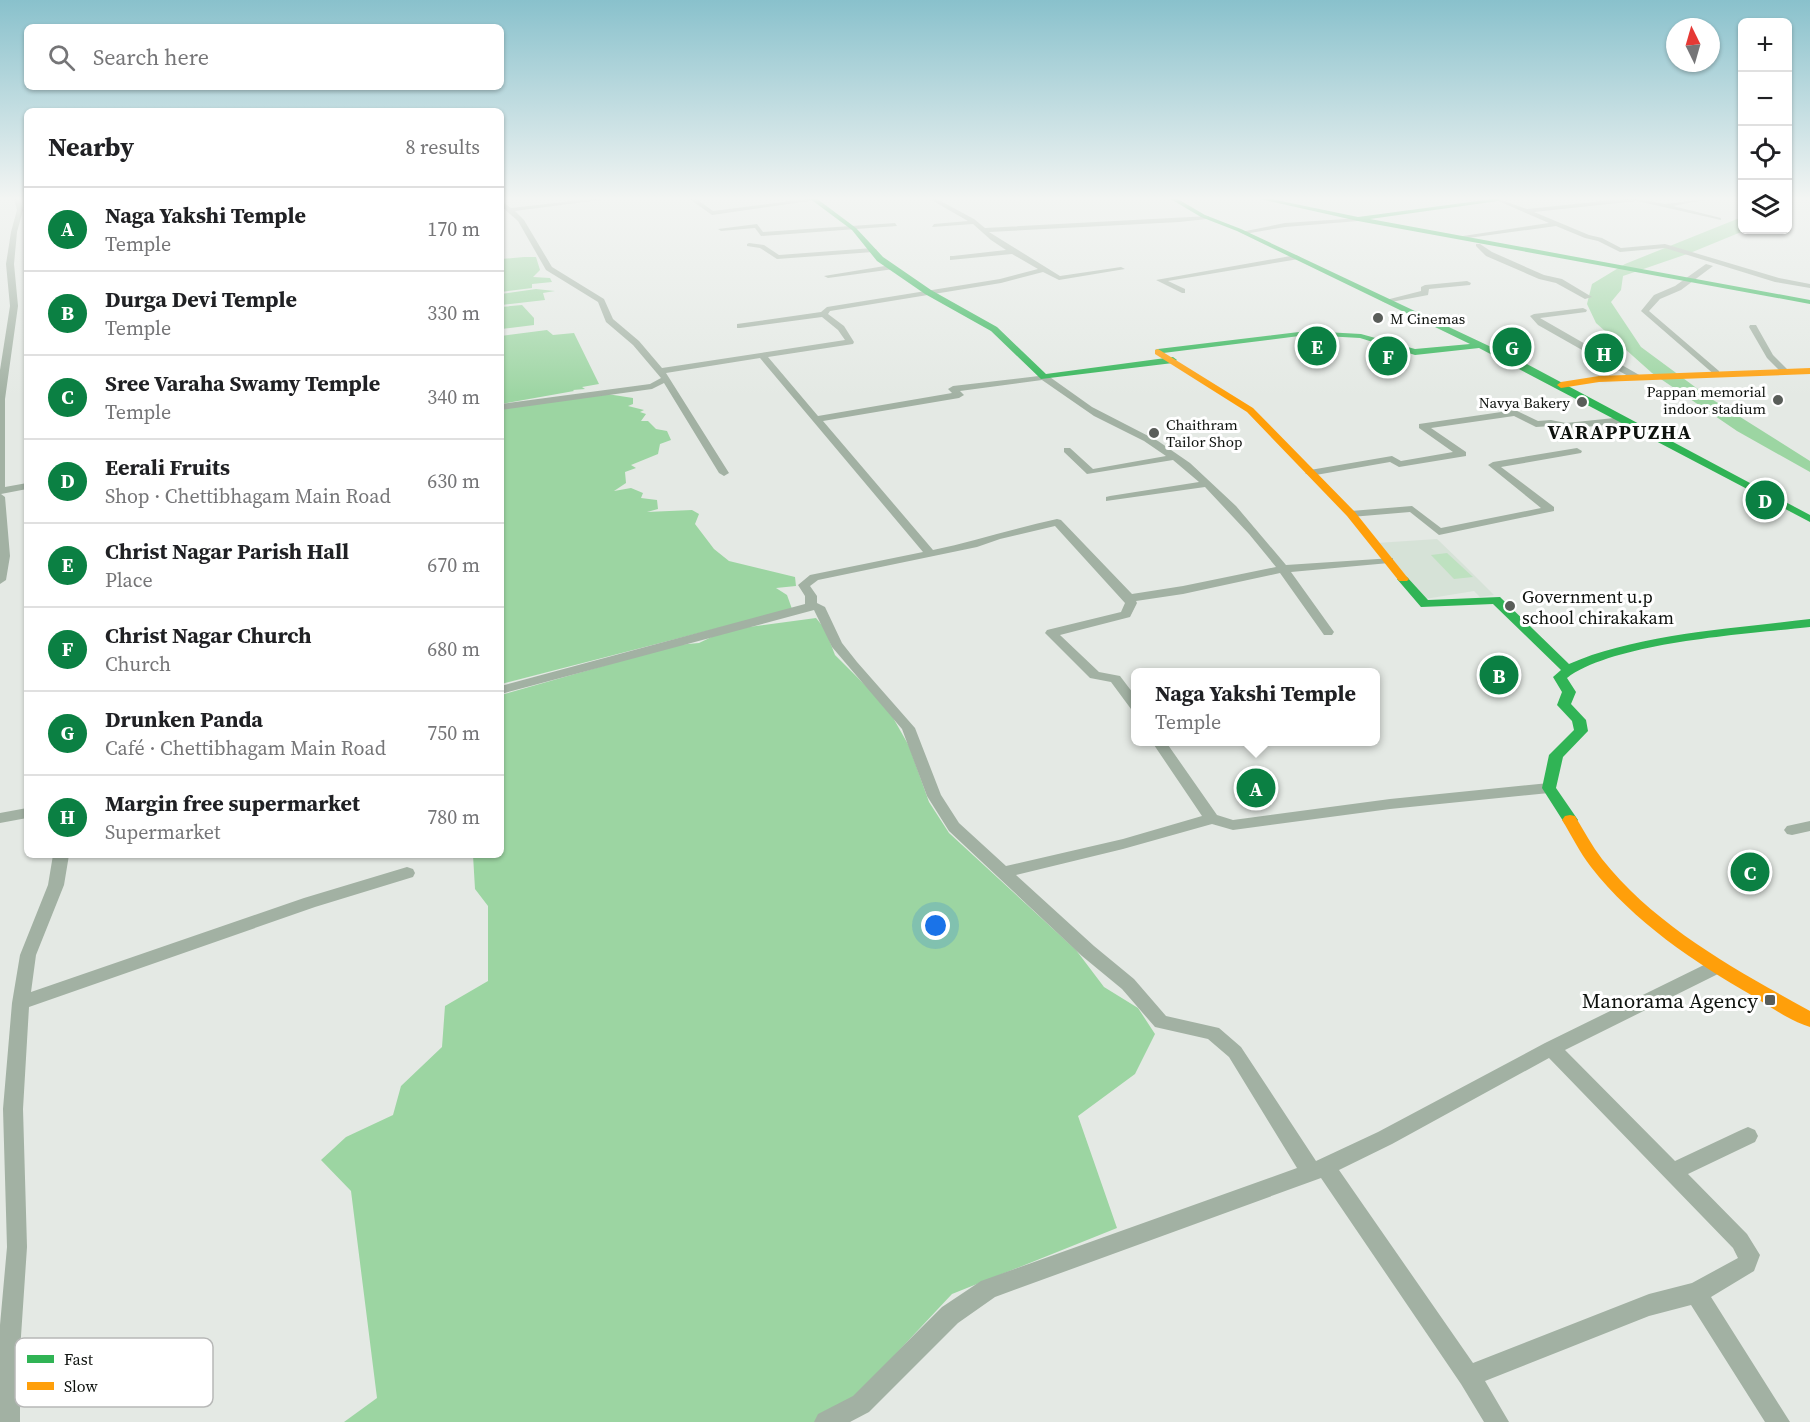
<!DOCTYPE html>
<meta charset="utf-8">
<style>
:root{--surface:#fff;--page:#f2f2f2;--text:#202124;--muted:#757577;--line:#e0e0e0;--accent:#0b8043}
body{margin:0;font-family:"Source Serif 4",serif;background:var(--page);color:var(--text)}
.controls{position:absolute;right:18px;top:18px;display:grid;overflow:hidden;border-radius:9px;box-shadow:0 2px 4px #0004}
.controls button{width:54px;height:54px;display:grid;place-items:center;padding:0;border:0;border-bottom:2px solid var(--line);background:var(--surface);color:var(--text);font:30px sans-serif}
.compass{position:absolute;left:1666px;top:18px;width:54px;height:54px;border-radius:50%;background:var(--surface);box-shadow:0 2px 4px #0004;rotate:355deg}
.you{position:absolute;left:936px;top:926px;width:21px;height:21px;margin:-15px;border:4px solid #fff;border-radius:50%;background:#1a73e8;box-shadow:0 0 0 9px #1a73e833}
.badge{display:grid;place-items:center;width:39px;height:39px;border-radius:50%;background:var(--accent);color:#fff;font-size:20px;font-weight:700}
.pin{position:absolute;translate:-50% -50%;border:3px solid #fff;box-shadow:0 2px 6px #0006}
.popup{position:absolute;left:1131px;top:668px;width:249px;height:78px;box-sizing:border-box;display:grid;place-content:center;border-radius:9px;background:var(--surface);filter:drop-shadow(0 2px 4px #0005);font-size:20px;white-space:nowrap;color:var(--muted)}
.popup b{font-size:22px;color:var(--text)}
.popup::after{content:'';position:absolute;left:50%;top:100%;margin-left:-12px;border:12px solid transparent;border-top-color:var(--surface)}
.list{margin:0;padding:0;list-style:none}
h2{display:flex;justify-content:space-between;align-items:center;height:78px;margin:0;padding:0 24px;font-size:26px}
h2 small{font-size:20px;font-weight:400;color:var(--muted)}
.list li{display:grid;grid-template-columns:39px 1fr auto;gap:18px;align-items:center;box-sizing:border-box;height:84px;padding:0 24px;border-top:2px solid var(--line)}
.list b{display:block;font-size:22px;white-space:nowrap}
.list p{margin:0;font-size:20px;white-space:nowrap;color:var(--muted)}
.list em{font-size:20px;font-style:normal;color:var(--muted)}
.icon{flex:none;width:33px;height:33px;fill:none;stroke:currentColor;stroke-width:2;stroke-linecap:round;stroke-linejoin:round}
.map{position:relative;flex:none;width:1810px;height:1422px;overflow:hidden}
.search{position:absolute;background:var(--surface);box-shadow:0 2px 4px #0004;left:24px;top:24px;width:480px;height:66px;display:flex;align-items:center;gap:15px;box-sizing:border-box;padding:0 21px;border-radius:9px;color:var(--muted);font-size:22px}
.panel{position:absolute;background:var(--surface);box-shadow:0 2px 4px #0004;left:24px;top:108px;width:480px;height:750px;border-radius:9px}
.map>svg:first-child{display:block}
.built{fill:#d6e2d7}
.green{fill:#bee1c0}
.water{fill:#9cd5a2}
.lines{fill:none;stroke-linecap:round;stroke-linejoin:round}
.street{fill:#a2b1a3;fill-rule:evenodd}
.fast{fill:#30b455;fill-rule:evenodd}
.slow{fill:#ff9f0a;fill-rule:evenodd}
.poi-dot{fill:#595d59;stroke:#fff;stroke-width:2}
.labels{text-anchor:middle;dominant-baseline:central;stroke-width:6;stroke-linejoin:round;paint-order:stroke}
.far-poi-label{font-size:15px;fill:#0e120e;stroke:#fff;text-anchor:start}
.poi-label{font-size:18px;fill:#0e120e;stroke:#fff;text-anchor:start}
.far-district-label{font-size:20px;font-weight:bold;letter-spacing:1.5px;fill:#0e120e;stroke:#fff}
.near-poi-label{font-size:21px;fill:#0e120e;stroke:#fff;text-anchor:end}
.key{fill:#fff;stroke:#b7b8b7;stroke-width:1.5}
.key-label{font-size:16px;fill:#0e120e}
</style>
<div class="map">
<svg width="1810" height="1422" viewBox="0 0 1810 1422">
<rect width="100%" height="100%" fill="#e4e9e4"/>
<path class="built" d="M 1437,539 L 1463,564 L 1494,595 L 1480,597 L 1474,591 L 1425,599 L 1377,543 Z"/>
<path class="green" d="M 1447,553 L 1473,577 L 1454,579 L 1431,555 Z"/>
<g class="water">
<path d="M 1742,217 L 1742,230 L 1746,230 L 1690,253 L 1623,276 L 1621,290 L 1611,302 L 1641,347 L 1710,398 L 1810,461 L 1810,472 L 1737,431 L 1652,373 L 1596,323 L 1587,304 L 1592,284 L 1625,264 Z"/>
<path d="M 524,257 L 536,257 L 540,270 L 533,277 L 550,278 L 552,282 L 532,284 L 532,288 L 501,292 L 501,259 Z"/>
<path d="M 536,289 L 555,291 L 543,293 L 545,300 L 501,305 L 501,294 Z"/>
<path d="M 522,305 L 534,318 L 534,325 L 501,329 L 501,307 Z"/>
<path d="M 547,330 L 553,335 L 574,333 L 599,384 L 582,387 L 585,389 L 573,390 L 574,391 L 501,404 L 501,336 Z"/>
<path d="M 607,394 L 633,398 L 633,404 L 628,406 L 644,410 L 640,412 L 646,414 L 641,421 L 648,421 L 656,429 L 667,431 L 671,440 L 660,444 L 658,454 L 631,465 L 636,468 L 625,472 L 626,483 L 614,491 L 631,488 L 643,493 L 641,498 L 657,500 L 658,509 L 647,512 L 692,510 L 699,514 L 695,524 L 714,549 L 729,561 L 795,577 L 796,586 L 776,588 L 787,595 L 792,609 L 501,684 L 501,409 Z"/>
<path d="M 816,618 L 825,629 L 835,655 L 887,707 L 909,746 L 929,802 L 949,833 L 1076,950 L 1104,987 L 1138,1008 L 1155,1034 L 1135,1074 L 1078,1116 L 1117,1228 L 952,1294 L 846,1407 L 818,1422 L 344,1422 L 377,1398 L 351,1191 L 321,1160 L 346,1137 L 393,1115 L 401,1086 L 442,1047 L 445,1006 L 488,981 L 488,906 L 475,889 L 473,855 L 501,855 L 501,695 L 677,645 L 699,643 L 726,630 Z"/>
</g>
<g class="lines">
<g class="street">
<path d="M 14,198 L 20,198 L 23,210 L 17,232 L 14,264 L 18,306 L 5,399 L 5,487 L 27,483 L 27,489 L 1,494 L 5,497 L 10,556 L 6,580 L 0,584 L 0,370 L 10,306 L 6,264 L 11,232 L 17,210 Z"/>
<path d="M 599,198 L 615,198 L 515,211 L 524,220 L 552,267 L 604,299 L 613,319 L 639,341 L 662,368 L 845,340 L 838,330 L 822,317 L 740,328 L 737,328 L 737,324 L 821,312 L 827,307 L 1000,279 L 1038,269 L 1012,254 L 950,260 L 950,256 L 953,256 L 1006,250 L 991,240 L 973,224 L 932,227 L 934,224 L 968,221 L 928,198 L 935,198 L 974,219 L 985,228 L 1209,216 L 1207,219 L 1179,222 L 989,232 L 1060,276 L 1121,267 L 1125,269 L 1059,280 L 1043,272 L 1001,283 L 830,311 L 828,314 L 844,326 L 854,342 L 853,344 L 768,357 L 818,416 L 952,393 L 948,389 L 953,386 L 1047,375 L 1092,407 L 1158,441 L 1190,463 L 1236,506 L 1286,565 L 1393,558 L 1393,562 L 1389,563 L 1291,572 L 1334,632 L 1332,635 L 1324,635 L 1280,573 L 1183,594 L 1136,601 L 1137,603 L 1130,617 L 1060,635 L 1099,672 L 1120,676 L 1136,697 L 1136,710 L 1131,709 L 1111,682 L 1090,678 L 1045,633 L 1047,630 L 1121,612 L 1125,603 L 1055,526 L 1000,539 L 977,547 L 818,580 L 810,586 L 817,596 L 817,603 L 825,607 L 842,643 L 857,662 L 915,728 L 941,795 L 959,823 L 1006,866 L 1123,839 L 1202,816 L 1152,742 L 1166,742 L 1217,815 L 1233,820 L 1390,799 L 1549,783 L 1554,785 L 1556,788 L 1554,791 L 1549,793 L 1390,809 L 1233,830 L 1212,824 L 1123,849 L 1016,875 L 1094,946 L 1134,979 L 1166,1016 L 1219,1028 L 1241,1047 L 1316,1161 L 1378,1132 L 1545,1043 L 1710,962 L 1716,960 L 1722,962 L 1725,967 L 1722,972 L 1565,1050 L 1675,1161 L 1741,1130 L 1748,1127 L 1755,1130 L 1758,1136 L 1755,1142 L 1688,1174 L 1747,1234 L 1760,1255 L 1754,1271 L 1711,1297 L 1790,1422 L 1765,1422 L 1691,1305 L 1649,1316 L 1485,1381 L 1509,1422 L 1484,1422 L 1461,1384 L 1321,1178 L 995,1297 L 958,1323 L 869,1412 L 850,1422 L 814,1422 L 818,1414 L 853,1396 L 942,1307 L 981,1281 L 1297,1168 L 1229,1057 L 1208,1039 L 1155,1027 L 1122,989 L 1082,956 L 949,831 L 927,796 L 902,729 L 832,647 L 814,610 L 501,694 L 501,686 L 805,604 L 805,596 L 798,585 L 810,575 L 923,552 L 760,358 L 666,373 L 729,473 L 724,476 L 719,473 L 664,383 L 652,389 L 501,410 L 501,404 L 650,384 L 661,378 L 633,345 L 606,322 L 598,302 L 546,270 L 518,221 L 501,206 L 501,201 L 511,208 ZM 1042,380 L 1094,416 L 1144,441 L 1166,456 L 1093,469 L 1070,448 L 1064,448 L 1064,452 L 1087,474 L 1173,460 L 1199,482 L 1110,496 L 1106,497 L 1106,501 L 1205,487 L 1249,534 L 1276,567 L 1183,586 L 1132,594 L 1061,520 L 1057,519 C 1015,528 975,541 933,550 L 823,421 L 959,398 L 964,395 L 960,391 ZM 1549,1058 L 1733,1248 L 1738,1258 L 1692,1283 L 1649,1294 L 1473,1363 L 1339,1170 L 1392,1144 Z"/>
<path d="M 688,198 L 695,198 L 713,211 L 814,198 L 817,200 L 712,215 Z"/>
<path d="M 1496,198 L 1527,209 L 1632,198 L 1665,204 L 1714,198 L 1673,206 L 1721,218 L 1721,220 L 1637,201 L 1534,212 L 1589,235 L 1602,238 L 1621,248 L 1665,244 L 1779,278 L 1810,284 L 1810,288 L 1775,282 L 1665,248 L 1620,252 L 1598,241 L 1585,238 L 1556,226 L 1461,239 L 1463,236 L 1549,223 L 1496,200 Z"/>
<path d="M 1360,218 L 1358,221 L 1285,227 L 1244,234 L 1241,232 L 1285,223 Z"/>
<path d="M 895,223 L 897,226 L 761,236 L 755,228 L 721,231 L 718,229 L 757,224 L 763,232 Z"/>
<path d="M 749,243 L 764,245 L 779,255 L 873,248 L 877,250 L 873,252 L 777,259 L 760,248 L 747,246 L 747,244 Z"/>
<path d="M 1476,244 L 1480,244 L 1492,252 L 1544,275 L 1562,279 L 1592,297 L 1585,299 L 1556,283 L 1539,279 L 1486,256 L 1476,246 Z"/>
<path d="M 1296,255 L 1300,257 L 1299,259 L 1168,281 L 1185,289 L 1185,293 L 1182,293 L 1156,280 Z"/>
<path d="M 1706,264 L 1713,266 L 1681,290 L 1660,299 L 1649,311 L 1719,371 L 1719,375 L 1716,376 L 1641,311 L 1654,295 L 1675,286 Z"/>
<path d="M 891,265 L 895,267 L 894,269 L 828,278 L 824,276 Z"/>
<path d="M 1467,281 L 1471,283 L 1470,285 L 1429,289 L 1428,295 L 1386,303 L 1382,301 L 1421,291 L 1421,287 L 1425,285 Z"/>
<path d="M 1583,308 L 1587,310 L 1586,312 L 1540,318 L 1641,376 L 1641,380 L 1635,380 L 1538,325 L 1530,316 L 1534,314 Z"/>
<path d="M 1750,325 L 1756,325 L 1773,355 L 1790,372 L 1789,374 L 1783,374 L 1767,358 L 1749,327 Z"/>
<path d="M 1515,410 L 1538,421 L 1551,420 L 1566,423 L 1624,417 L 1629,420 L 1624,423 L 1566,429 L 1551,426 L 1536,427 L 1514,416 L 1431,428 L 1466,452 L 1466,456 L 1399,467 L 1390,462 L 1310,476 L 1305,473 L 1310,470 L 1392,456 L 1401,461 L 1453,452 L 1419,428 L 1419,424 Z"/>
<path d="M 1577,448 L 1582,451 L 1581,453 L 1501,467 L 1554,507 L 1554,511 L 1439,535 L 1410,512 L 1351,517 L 1346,514 L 1351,511 L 1412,506 L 1441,528 L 1541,508 L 1488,465 L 1493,462 Z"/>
<path d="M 27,808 L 27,818 L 0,823 L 0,813 Z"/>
<path d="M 1810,821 L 1810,831 L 1792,835 L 1787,834 L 1784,830 L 1787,826 Z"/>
<path d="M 53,855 L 69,855 L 64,885 L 36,955 L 31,992 L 304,898 L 407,867 L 413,869 L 415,873 L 413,877 L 315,907 L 29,1007 L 23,1109 L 27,1247 L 20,1351 L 20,1422 L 0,1422 L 0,1325 L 7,1247 L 3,1109 L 12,1003 L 20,955 L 48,885 Z"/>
</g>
<g class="fast">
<path d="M 809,198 L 816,198 L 856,228 L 883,257 L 931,290 L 997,327 L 1046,374 L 1173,357 L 1177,360 L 1173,363 L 1041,379 L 991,331 L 925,294 L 877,261 L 852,230 Z"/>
<path d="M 1169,198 L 1176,198 L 1205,215 L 1241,229 L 1523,362 L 1810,515 L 1810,522 L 1479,348 L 1415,355 L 1360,338 L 1307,335 L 1155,354 L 1155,350 L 1158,349 L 1307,331 L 1361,334 L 1415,349 L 1470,344 L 1237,231 L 1201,217 Z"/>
<path d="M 1255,198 L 1266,198 L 1358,217 L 1500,198 L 1498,201 L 1370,219 L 1810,300 L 1810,304 L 1358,221 Z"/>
<path d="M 1403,575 L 1407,577 L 1428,600 L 1500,597 L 1569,664 C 1636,634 1737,628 1810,619 L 1810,627 C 1748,634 1615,642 1567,678 L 1576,692 L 1571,704 L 1586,720 L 1588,731 L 1563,757 L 1556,788 L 1578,820 L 1575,824 L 1565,824 L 1542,788 L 1549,755 L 1574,730 L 1572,721 L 1557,705 L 1562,692 L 1553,677 L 1561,670 L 1493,604 L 1421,607 L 1397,579 Z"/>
</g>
<g class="slow">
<path d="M 1158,349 L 1253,408 L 1355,512 L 1407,577 L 1409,579 L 1407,581 L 1399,581 L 1347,516 L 1247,412 L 1155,354 L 1155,350 Z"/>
<path d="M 1810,368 L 1810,374 L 1599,382 L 1561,388 L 1557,385 L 1561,382 L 1599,376 Z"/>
<path d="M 1570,815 L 1575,816 C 1584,831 1592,846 1602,859 C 1656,927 1736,970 1810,1011 L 1810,1027 C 1790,1021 1771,1007 1753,996 C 1694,962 1634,922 1591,867 C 1580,853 1572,836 1562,820 L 1565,816 Z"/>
</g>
</g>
<linearGradient id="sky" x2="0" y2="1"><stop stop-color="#89c1cc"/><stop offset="0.5" stop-color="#f3f5f3"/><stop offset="1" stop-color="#f3f5f3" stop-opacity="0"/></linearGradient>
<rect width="1810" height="397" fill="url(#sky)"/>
<g class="poi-dot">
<circle cx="1378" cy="318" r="6"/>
<circle cx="1778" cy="400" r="6"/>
<circle cx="1582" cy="402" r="6"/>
<circle cx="1154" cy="433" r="6"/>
<circle cx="1510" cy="606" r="6"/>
<rect x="1764" y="994" width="12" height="12" rx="3"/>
</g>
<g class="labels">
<g class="far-poi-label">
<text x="1390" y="318">M Cinemas</text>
<text x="1766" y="391" text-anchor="end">Pappan memorial<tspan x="1766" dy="17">indoor stadium</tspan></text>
<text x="1570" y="402" text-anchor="end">Navya Bakery</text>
<text x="1166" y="424">Chaithram<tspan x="1166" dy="17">Tailor Shop</tspan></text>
</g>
<g class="poi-label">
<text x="1522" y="596">Government u.p<tspan x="1522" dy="21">school chirakakam</tspan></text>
</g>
<g class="far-district-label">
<text x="1620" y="432">VARAPPUZHA</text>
</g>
<g class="near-poi-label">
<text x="1758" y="1000">Manorama Agency</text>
</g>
</g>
<rect x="15" y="1338" width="198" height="69" rx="9" class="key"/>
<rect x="27" y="1355" width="27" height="8" fill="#30b455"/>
<rect x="27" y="1382" width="27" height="8" fill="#ff9f0a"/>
<g class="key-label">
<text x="64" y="1365">Fast</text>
<text x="64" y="1392">Slow</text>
</g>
</svg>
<div class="controls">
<button>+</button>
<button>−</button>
<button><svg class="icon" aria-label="locate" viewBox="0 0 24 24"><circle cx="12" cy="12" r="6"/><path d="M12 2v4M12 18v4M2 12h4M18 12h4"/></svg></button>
<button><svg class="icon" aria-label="layers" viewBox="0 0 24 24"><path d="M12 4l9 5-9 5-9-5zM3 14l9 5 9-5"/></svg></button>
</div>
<svg class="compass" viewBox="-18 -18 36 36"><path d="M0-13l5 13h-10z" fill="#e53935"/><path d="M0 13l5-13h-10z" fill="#757577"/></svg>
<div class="you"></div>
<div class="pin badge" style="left:1256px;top:788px">A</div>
<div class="popup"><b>Naga Yakshi Temple</b>Temple</div>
<div class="pin badge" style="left:1499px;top:675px">B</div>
<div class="pin badge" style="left:1750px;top:872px">C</div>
<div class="pin badge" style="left:1765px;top:500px">D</div>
<div class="pin badge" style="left:1317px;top:346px">E</div>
<div class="pin badge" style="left:1388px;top:356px">F</div>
<div class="pin badge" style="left:1512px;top:347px">G</div>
<div class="pin badge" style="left:1604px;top:353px">H</div>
<div class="search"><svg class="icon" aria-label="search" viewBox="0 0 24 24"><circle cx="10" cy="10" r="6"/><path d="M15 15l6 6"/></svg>Search here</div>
<section class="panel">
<h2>Nearby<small>8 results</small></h2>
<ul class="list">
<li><span class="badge">A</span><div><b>Naga Yakshi Temple</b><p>Temple</p></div><em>170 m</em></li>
<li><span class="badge">B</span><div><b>Durga Devi Temple</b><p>Temple</p></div><em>330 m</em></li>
<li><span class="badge">C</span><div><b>Sree Varaha Swamy Temple</b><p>Temple</p></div><em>340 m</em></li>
<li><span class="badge">D</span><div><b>Eerali Fruits</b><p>Shop · Chettibhagam Main Road</p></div><em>630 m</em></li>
<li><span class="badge">E</span><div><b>Christ Nagar Parish Hall</b><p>Place</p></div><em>670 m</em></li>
<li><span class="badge">F</span><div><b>Christ Nagar Church</b><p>Church</p></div><em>680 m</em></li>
<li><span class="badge">G</span><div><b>Drunken Panda</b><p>Café · Chettibhagam Main Road</p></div><em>750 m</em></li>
<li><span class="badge">H</span><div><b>Margin free supermarket</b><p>Supermarket</p></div><em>780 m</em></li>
</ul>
</section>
</div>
